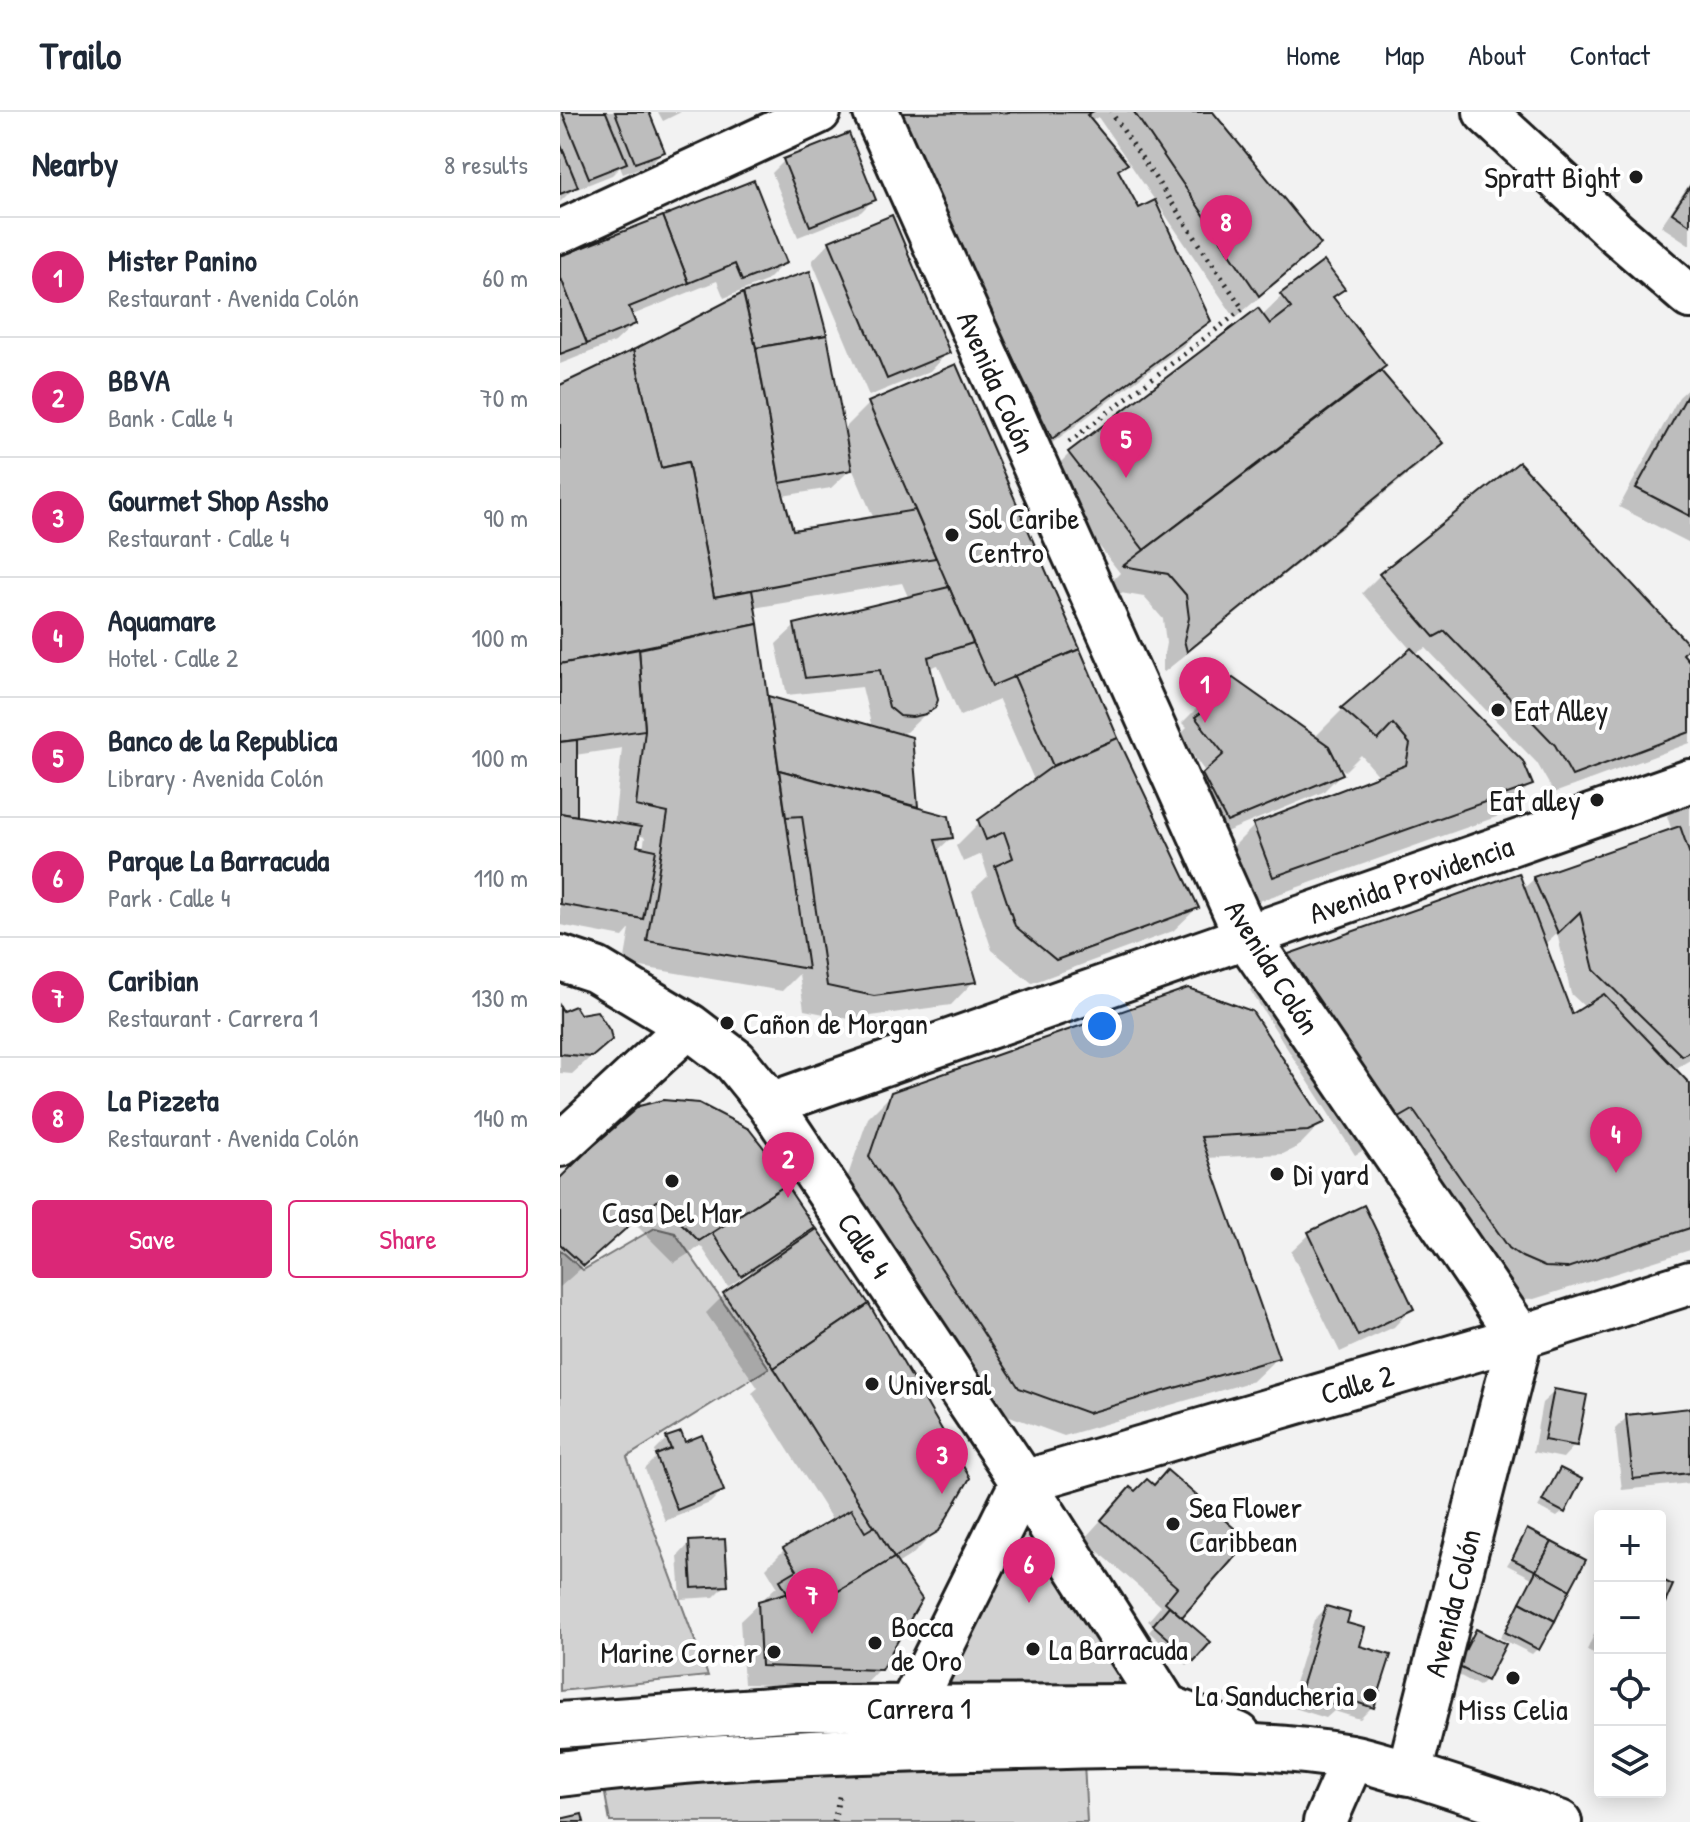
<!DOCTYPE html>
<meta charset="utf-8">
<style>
:root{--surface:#fff;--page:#f6f6f7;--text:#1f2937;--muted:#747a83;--line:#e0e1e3;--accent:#db2777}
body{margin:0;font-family:"Patrick Hand",sans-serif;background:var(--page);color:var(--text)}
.controls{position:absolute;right:24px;bottom:24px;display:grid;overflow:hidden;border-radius:8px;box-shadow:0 4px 20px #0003}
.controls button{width:72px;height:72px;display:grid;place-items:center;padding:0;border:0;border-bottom:2px solid var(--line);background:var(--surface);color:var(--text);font:40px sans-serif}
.you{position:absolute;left:542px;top:914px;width:28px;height:28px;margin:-20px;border:6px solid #fff;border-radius:50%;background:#1a73e8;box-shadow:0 0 0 12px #1a73e833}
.badge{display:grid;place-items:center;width:52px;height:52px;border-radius:50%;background:var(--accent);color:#fff;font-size:26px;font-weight:700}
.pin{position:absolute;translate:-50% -66px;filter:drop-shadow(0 2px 4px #0008)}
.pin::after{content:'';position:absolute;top:42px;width:28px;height:24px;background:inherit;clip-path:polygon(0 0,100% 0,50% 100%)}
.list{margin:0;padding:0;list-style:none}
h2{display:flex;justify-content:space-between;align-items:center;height:104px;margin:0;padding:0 32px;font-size:34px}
h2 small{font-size:26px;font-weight:400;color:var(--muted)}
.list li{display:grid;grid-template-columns:52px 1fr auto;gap:24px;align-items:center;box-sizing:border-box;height:120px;padding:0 32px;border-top:2px solid var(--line)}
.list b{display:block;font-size:30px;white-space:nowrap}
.list p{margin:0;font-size:26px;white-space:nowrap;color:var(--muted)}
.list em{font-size:26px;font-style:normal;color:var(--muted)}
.actions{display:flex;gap:16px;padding:24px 32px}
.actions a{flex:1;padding:18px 0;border:2px solid var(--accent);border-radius:8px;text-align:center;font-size:28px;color:var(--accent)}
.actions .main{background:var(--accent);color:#fff}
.icon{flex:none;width:44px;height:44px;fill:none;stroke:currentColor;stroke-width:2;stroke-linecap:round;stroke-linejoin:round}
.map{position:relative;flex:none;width:1130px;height:1710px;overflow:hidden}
header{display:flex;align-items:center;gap:48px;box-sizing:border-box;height:112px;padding:0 40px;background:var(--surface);border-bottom:2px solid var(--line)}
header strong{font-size:38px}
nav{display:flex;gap:44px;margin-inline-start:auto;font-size:28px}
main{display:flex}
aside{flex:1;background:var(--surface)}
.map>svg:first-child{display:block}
.green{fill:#d2d2d2;stroke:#777;stroke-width:2}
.shadow{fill:#0003;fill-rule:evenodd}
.building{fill:#bdbdbd;stroke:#1c1c1c;stroke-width:2}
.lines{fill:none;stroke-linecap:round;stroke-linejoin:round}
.minor-casing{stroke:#1c1c1c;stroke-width:48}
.major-casing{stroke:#1c1c1c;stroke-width:50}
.highway-casing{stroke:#1c1c1c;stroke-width:50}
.path{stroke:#1c1c1c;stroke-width:5;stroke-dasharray:2 6;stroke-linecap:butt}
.minor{stroke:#fff;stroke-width:42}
.major{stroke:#fff;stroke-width:44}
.highway{stroke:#fff;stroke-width:44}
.poi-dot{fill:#1c1c1c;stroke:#fff;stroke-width:3}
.labels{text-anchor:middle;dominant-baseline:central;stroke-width:8;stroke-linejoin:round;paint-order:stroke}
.poi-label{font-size:30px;fill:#1c1c1c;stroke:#fff;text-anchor:start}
.street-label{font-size:30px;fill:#1c1c1c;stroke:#fff}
</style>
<header>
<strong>Trailo</strong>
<nav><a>Home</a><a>Map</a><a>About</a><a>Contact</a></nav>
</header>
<main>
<aside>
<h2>Nearby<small>8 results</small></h2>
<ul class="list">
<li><span class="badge">1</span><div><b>Mister Panino</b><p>Restaurant · Avenida Colón</p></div><em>60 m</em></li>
<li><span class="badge">2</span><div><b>BBVA</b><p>Bank · Calle 4</p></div><em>70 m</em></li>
<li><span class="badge">3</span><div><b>Gourmet Shop Assho</b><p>Restaurant · Calle 4</p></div><em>90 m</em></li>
<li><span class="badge">4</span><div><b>Aquamare</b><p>Hotel · Calle 2</p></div><em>100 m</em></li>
<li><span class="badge">5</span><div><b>Banco de la Republica</b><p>Library · Avenida Colón</p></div><em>100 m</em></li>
<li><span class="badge">6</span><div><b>Parque La Barracuda</b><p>Park · Calle 4</p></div><em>110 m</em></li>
<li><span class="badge">7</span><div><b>Caribian</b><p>Restaurant · Carrera 1</p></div><em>130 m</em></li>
<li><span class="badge">8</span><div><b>La Pizzeta</b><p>Restaurant · Avenida Colón</p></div><em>140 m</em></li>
</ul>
<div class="actions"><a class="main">Save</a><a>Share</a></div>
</aside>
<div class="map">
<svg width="1130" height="1710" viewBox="0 0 1130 1710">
<rect width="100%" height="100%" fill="#f2f2f2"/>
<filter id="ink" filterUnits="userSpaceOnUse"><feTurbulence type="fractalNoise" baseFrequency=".0125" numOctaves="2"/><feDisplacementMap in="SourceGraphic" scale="16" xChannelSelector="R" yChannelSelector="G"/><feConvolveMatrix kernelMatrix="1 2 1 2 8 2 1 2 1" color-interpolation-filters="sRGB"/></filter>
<g filter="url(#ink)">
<g class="green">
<path d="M 95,1116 L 115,1121 L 209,1256 L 67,1345 L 148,1564 L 0,1579 L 0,1138 L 23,1158 Z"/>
<path d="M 460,1417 L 472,1420 L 561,1561 L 556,1574 L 396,1580 L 387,1564 Z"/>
<path d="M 524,1650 L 527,1710 L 50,1710 L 43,1671 Z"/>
</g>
<g class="shadow">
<path d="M 0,0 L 87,0 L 103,39 L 90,52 L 63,62 L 60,55 L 52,63 L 17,77 L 16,74 L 0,90 Z"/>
<path d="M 98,0 L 121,0 L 103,9 Z"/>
<path d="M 340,0 L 650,0 L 758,132 L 734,156 L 675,206 L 598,92 L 596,93 L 648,209 L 624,233 L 468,349 L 335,2 ZM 538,5 L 596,90 L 578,98 L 557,60 L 565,52 L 530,10 Z"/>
<path d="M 224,49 L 313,88 L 301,100 L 238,125 L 212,61 Z"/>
<path d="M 1130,71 L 1130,133 L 1101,114 Z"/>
<path d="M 270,130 L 388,240 L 370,259 L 309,284 L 252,149 Z"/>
<path d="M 0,147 L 224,151 L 206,169 L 164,186 L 157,169 L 70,204 L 74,212 L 55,230 L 0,252 Z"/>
<path d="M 782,177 L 772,186 L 818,259 L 881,331 L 857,355 L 603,561 L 602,553 L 606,531 L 603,507 L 584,485 L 543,478 L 560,461 L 486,365 L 509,342 L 697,199 L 701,204 L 722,184 Z"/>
<path d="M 184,183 L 283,318 L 309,292 L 556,627 L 637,796 L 613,819 L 472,871 L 432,838 L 412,779 L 428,764 L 421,742 L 403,750 L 396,734 L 420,710 L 475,670 L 439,588 L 400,604 L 378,553 L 369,556 L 373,595 L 346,620 L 335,622 L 351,627 L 356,697 L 391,726 L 376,740 L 414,869 L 391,893 L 289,907 L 244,898 L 239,862 L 222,879 L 64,852 L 70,817 L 63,825 L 0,813 L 0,274 ZM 292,356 L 314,407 L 231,420 L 222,384 L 271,376 ZM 342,471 L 349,487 L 235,514 L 216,532 L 227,583 L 302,575 L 312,616 L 206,586 L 193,496 ZM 62,636 L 54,713 L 15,706 L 15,643 ZM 77,723 L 85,725 L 83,737 L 75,735 Z"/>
<path d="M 1130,275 L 1130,431 L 1059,395 L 1119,285 Z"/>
<path d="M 820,463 L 1121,543 L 1130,553 L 1130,631 L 994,681 L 977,651 L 866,536 L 854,542 L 971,672 L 939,704 L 682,795 L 662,746 L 694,714 L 820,665 L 801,643 L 785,659 L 775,651 L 781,662 L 763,680 L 649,727 L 625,682 L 646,661 L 619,624 L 627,616 L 622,611 L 640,593 L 673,569 L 754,626 L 782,598 L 851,538 L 802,481 Z"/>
<path d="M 1130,683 L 1130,948 L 1113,958 L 1130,975 L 1130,1138 L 974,1187 L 952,1186 L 821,1028 L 795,1043 L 690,878 L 722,847 L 963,777 L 974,767 L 1112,719 L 1107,704 ZM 997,821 L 1011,882 L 1026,896 L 1011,905 L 984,833 Z"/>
<path d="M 0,898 L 19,905 L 50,927 L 12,962 L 0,961 Z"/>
<path d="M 332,982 L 762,1010 L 739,1034 L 723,1042 L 646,1046 L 717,1246 L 693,1269 L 504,1324 L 436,1299 L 286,1069 L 308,1006 Z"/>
<path d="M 139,993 L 188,1018 L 252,1116 L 239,1129 L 378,1417 L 353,1442 L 337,1452 L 319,1557 L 301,1576 L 184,1572 L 180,1509 L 217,1474 L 206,1456 L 224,1438 L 273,1409 L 192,1281 L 198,1276 L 146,1201 L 164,1183 L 193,1163 L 190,1160 L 168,1175 L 141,1134 L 114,1151 L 73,1110 L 0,1175 L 0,1069 Z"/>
<path d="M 750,1122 L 852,1196 L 834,1215 L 780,1240 L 731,1140 Z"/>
<path d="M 995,1279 L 1015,1333 L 1003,1346 L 973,1340 L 982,1291 Z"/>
<path d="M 1130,1298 L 1130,1371 L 1062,1378 L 1055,1317 L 1067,1305 Z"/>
<path d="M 107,1327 L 124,1332 L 162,1379 L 150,1391 L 105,1409 L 85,1357 L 97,1345 L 95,1339 Z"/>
<path d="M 1000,1358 L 1003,1400 L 997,1405 L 978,1395 Z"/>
<path d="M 552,1396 L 686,1429 L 619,1505 L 633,1548 L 627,1553 L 589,1520 L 594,1514 L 588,1509 L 601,1494 L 524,1427 Z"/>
<path d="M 968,1419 L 1023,1448 L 977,1537 L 972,1542 L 940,1526 L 972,1466 L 947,1453 Z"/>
<path d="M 130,1431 L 166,1473 L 154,1485 L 121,1487 L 118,1444 Z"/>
<path d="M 766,1496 L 797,1535 L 812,1595 L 800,1607 L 774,1599 L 766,1606 L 728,1594 L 754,1508 Z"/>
<path d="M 1040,1509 L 1040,1544 L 1027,1538 Z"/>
<path d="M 916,1519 L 925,1568 L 919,1574 L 893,1560 Z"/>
</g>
<g class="building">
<path d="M 2,0 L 46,0 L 67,51 L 29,66 Z"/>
<path d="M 55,0 L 89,0 L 105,40 L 75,51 Z"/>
<path d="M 532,0 L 527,3 L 568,52 L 558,58 L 579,96 L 595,88 L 651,209 L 492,327 L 334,1 Z"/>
<path d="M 574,0 L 653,0 L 761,132 L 699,184 Z"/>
<path d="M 289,21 L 316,88 L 250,114 L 223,47 Z"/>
<path d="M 0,31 L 18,75 L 0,82 Z"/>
<path d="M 194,68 L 227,151 L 182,169 L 175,152 L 129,171 L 103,104 Z"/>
<path d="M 1130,74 L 1130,113 L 1112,101 Z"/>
<path d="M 332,103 L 390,241 L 327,267 L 269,129 Z"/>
<path d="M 103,104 L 129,171 L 69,195 L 76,212 L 27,232 L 0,164 L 0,144 Z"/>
<path d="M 764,149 L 785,177 L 773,185 L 826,254 L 584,438 L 508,340 L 698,196 L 710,212 L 731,196 L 720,182 Z"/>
<path d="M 250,159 L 267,223 L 196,236 L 183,181 Z"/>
<path d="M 0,164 L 27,232 L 0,242 Z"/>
<path d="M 183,181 L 196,236 L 220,371 L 233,418 L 355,398 L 376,446 L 302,457 L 154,485 L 128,350 L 101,356 L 73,238 Z"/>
<path d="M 267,223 L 292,358 L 220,371 L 196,236 Z"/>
<path d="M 73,238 L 101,356 L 128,350 L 154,485 L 192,478 L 198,512 L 0,552 L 0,273 Z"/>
<path d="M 396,252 L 520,537 L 432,574 L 308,290 Z"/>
<path d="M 821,259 L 883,331 L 627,540 L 624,528 L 629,506 L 626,483 L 608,462 L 563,454 Z"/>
<path d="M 1130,278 L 1130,404 L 1076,376 Z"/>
<path d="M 959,350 L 1130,534 L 1123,542 L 1130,550 L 1130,620 L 1012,664 L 995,633 L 885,519 L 874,525 L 819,462 Z"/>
<path d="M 389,475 L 413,531 L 368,545 L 378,588 L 375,596 L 366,602 L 352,605 L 340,604 L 329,595 L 320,558 L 245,566 L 234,512 Z"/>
<path d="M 198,512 L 208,584 L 248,857 L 87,829 L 108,701 L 76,694 L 85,618 L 79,537 Z"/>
<path d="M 851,536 L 963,649 L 973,673 L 713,765 L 693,712 L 846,653 L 850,632 L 833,612 L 818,628 L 781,596 Z"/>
<path d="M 79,537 L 85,618 L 0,630 L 0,552 Z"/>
<path d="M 520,537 L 558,626 L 493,654 L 454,564 Z"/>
<path d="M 673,566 L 769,634 L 783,662 L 667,710 L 642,662 L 664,642 L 635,605 L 645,598 L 639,591 Z"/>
<path d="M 208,584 L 352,625 L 358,695 L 219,658 Z"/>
<path d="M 558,626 L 639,796 L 496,848 L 455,814 L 435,754 L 453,746 L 444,720 L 426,728 L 418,708 L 493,654 Z"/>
<path d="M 17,628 L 17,704 L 0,701 L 0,630 Z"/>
<path d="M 219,658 L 389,704 L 393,726 L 375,728 L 417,870 L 314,884 L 267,874 L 242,704 L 226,705 Z"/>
<path d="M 0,701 L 81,715 L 77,734 L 96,738 L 83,807 L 0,792 Z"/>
<path d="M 1120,714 L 1130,743 L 1130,939 L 1122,944 L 1034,858 L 1020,800 L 998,821 L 973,765 Z"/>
<path d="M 959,761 L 1012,902 L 1044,882 L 1130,972 L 1130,1116 L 1007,1156 L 985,1155 L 962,1145 L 949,1136 L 853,998 L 827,1013 L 720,845 Z"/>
<path d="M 628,876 L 692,899 L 765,1011 L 748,1019 L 641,1025 L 719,1246 L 528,1301 L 459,1276 L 309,1045 L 331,980 Z"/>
<path d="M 0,894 L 3,899 L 15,894 L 20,902 L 37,899 L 50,919 L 52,928 L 32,945 L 0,942 Z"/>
<path d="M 103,988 L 139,991 L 189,1017 L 214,1049 L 226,1073 L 139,1129 L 98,1088 L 24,1154 L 0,1132 L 0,1066 L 24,1042 L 79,994 Z"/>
<path d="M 226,1073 L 255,1116 L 181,1164 L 152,1121 Z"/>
<path d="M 804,1093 L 854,1197 L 798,1224 L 748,1120 Z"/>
<path d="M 257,1117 L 309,1192 L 214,1256 L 163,1181 Z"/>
<path d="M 309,1192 L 410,1366 L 379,1419 L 334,1446 L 214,1256 Z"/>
<path d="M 994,1277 L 1027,1283 L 1017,1334 L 984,1328 Z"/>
<path d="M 1130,1296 L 1130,1361 L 1073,1367 L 1066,1303 Z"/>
<path d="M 121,1320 L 125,1330 L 142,1323 L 164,1379 L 117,1398 L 96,1343 L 111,1337 L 106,1325 Z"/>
<path d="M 1000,1356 L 1022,1367 L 1005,1401 L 982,1389 Z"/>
<path d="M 607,1358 L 689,1429 L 622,1505 L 605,1490 L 617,1475 L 541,1408 L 570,1375 L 575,1379 L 587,1367 L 594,1373 Z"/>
<path d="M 291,1397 L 305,1420 L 315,1414 L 334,1446 L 240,1502 L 220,1468 L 237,1458 L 223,1436 Z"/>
<path d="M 967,1417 L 992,1430 L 976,1459 L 952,1447 Z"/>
<path d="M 165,1427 L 168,1474 L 132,1476 L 129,1429 Z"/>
<path d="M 992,1430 L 1026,1448 L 1010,1478 L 976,1459 Z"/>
<path d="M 334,1446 L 362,1487 L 321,1558 L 201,1554 L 198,1489 L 226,1481 L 240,1502 Z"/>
<path d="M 976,1459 L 1010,1478 L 995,1509 L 960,1490 Z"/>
<path d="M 1100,1467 L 1113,1473 L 1100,1502 Z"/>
<path d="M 960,1490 L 995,1509 L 979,1538 L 945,1520 Z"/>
<path d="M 609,1494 L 651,1530 L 634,1549 L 593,1513 Z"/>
<path d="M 766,1494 L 790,1501 L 787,1511 L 805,1516 L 800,1534 L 831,1543 L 814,1596 L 783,1586 L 780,1595 L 739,1582 Z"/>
<path d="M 916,1517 L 946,1532 L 927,1569 L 897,1554 Z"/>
<path d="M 22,1702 L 24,1710 L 0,1710 L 0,1707 Z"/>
</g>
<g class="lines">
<defs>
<g id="minor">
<path d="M 925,0 L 1055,120 L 1130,185"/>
<path d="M 0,120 L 259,0"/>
<path d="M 210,992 L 1130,669"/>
<path d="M 0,1033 L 129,914"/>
<path d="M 463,1370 L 960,1225 L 1130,1171"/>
<path d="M 849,1661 L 1000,1710"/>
<path d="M 765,1710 L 793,1646"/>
</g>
<g id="major">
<path d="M 0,846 L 36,858 L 129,914 L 175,949 L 210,992 L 463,1370 L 606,1595 L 606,1628"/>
<path d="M 350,1629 L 350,1597 L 463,1370"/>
</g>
<g id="highway">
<path d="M 0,1613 L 238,1596 L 606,1595 L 678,1623"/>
<path d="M 0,1662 C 154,1642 303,1638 458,1635 C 569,1633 681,1627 790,1645 C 810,1649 829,1656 849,1661 L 960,1225 L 687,825 L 316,0"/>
</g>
</defs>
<use href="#minor" class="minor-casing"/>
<use href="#major" class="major-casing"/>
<use href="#highway" class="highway-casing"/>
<g class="path">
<path d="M 509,330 L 683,197 L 551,0"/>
<path d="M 274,1710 L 280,1680"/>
</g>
<use href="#minor" class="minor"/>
<use href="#major" class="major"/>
<use href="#highway" class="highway"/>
</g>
</g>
<g class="poi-dot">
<circle cx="1076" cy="65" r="8"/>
<circle cx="392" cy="423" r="8"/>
<circle cx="938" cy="598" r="8"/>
<circle cx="1037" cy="688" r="8"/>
<circle cx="167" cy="911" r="8"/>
<circle cx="717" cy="1062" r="8"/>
<circle cx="112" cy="1069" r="8"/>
<circle cx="312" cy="1272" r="8"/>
<circle cx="613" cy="1412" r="8"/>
<circle cx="315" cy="1531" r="8"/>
<circle cx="473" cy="1537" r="8"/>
<circle cx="214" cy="1540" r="8"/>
<circle cx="953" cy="1566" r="8"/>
<circle cx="810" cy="1583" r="8"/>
</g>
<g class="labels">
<g class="poi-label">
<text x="1060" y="65" text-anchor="end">Spratt Bight</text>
<text x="408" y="406">Sol Caribe<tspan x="408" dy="34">Centro</tspan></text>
<text x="954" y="598">Eat Alley</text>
<text x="1021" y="688" text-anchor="end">Eat alley</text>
<text x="183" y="911">Cañon de Morgan</text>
<text x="733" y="1062">Di yard</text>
<text x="112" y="1100" text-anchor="middle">Casa Del Mar</text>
<text x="328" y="1272">Universal</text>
<text x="629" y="1395">Sea Flower<tspan x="629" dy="34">Caribbean</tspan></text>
<text x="331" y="1514">Bocca<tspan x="331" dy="34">de Oro</tspan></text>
<text x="489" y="1537">La Barracuda</text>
<text x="198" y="1540" text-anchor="end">Marine Corner</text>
<text x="794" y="1583" text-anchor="end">La Sanducheria</text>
<text x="953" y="1597" text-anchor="middle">Miss Celia</text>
</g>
<g class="street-label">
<text transform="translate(437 270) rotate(66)">Avenida Colón</text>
<text transform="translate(851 767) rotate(-19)">Avenida Providencia</text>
<text transform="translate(713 855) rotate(58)">Avenida Colón</text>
<text transform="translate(305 1133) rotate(56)">Calle 4</text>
<text transform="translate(797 1272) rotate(-16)">Calle 2</text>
<text transform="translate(892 1491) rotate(-76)">Avenida Colón</text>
<text x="359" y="1596">Carrera 1</text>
</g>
</g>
</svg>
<div class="controls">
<button>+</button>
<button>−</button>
<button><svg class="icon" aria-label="locate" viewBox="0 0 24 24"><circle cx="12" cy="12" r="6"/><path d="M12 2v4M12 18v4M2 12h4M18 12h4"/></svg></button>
<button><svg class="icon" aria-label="layers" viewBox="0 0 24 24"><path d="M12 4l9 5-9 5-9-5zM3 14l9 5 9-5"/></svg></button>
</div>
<div class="you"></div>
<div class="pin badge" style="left:645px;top:611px">1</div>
<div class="pin badge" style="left:228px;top:1086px">2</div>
<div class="pin badge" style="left:382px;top:1382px">3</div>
<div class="pin badge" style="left:1056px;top:1061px">4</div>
<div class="pin badge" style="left:566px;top:366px">5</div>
<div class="pin badge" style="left:469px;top:1491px">6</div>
<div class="pin badge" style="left:252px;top:1522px">7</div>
<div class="pin badge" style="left:666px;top:149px">8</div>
</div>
</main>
